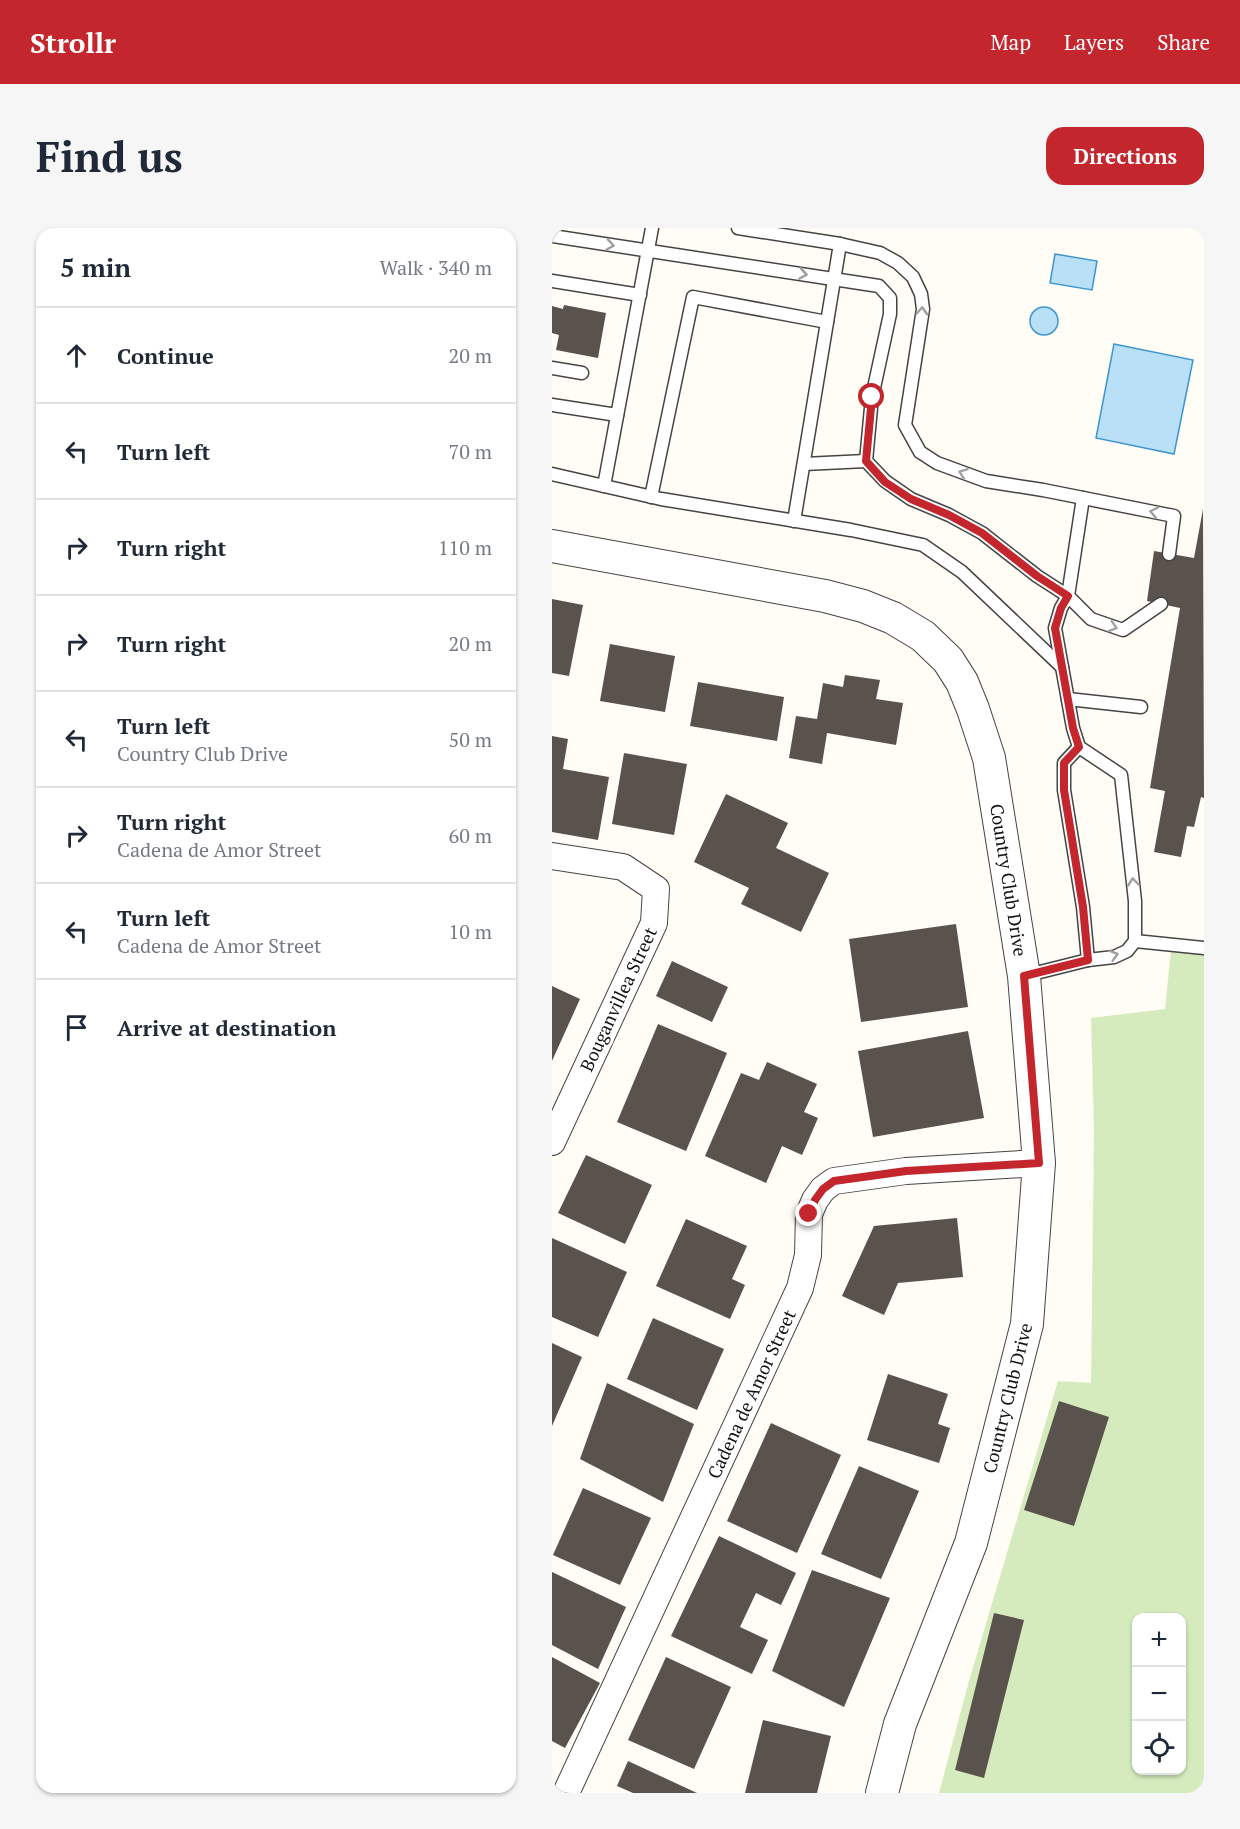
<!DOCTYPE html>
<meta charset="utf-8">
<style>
:root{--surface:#fff;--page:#f6f6f7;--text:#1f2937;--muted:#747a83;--line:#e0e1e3;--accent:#c4262e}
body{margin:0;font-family:"PT Serif",serif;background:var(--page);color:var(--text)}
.controls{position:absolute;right:18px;bottom:18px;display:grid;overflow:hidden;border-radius:12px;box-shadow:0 2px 4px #0004}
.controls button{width:54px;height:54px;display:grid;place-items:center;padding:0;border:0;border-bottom:2px solid var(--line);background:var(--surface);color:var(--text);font:30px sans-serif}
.stop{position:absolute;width:18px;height:18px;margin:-14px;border:4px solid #c4262e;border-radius:50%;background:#fff}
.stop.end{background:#c4262e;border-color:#fff;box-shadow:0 2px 6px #0008}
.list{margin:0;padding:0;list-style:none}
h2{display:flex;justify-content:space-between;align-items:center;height:78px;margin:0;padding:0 24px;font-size:26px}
h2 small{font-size:20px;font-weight:400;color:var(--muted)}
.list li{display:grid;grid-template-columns:39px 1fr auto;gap:18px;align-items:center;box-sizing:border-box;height:96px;padding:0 24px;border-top:2px solid var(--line)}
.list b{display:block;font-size:22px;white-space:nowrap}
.list p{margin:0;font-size:20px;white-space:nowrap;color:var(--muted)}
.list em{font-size:20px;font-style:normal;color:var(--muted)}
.icon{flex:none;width:33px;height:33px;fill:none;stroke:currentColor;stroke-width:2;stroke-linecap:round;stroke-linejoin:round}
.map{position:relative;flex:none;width:652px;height:1565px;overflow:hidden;border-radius:18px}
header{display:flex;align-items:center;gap:36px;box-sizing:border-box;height:84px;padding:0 30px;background:var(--accent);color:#fff}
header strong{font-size:28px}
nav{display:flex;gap:33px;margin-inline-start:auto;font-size:21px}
.intro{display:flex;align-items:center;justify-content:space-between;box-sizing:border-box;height:144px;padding:0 36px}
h1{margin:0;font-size:42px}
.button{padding:15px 27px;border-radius:18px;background:var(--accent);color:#fff;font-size:21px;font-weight:700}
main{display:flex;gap:36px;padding:0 36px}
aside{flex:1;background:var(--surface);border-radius:18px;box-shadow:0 2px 4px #0004}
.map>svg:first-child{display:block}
.green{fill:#d5ebbd;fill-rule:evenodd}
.water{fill:#b9e0f7;stroke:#3f96cf;stroke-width:1.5}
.building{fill:#5a524d}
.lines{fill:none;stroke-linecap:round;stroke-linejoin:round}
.service-casing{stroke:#444;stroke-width:15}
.minor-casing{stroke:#444;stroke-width:28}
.tertiary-casing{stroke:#444;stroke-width:34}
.service{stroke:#fff;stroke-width:12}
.minor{stroke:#fff;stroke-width:26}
.tertiary{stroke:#fff;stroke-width:32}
.oneway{stroke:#a0a0a0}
.route{stroke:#c4262e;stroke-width:8}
.labels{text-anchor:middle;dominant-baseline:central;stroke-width:6;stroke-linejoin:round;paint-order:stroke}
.street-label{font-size:18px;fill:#111;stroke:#fff}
</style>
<header>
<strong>Strollr</strong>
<nav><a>Map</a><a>Layers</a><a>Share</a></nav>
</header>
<div class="intro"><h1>Find us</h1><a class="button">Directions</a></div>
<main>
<aside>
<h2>5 min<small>Walk · 340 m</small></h2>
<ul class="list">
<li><svg class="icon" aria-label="ahead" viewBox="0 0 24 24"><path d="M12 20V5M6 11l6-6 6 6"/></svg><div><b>Continue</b></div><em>20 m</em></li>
<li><svg class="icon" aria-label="left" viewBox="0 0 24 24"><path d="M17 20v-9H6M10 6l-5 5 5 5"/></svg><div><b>Turn left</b></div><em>70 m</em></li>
<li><svg class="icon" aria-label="right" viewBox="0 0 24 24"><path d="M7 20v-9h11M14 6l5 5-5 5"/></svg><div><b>Turn right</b></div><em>110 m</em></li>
<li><svg class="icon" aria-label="right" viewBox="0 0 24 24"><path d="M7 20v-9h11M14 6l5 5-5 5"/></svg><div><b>Turn right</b></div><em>20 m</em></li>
<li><svg class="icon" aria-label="left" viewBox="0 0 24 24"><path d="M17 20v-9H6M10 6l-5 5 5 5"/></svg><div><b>Turn left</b><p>Country Club Drive</p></div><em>50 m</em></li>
<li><svg class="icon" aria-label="right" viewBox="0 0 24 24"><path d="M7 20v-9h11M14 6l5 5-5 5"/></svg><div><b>Turn right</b><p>Cadena de Amor Street</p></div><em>60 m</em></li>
<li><svg class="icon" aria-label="left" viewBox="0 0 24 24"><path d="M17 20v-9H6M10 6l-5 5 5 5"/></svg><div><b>Turn left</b><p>Cadena de Amor Street</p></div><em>10 m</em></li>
<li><svg class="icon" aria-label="arrive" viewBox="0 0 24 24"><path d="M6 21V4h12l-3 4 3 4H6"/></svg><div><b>Arrive at destination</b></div></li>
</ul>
</aside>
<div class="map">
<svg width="652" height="1565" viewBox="0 0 652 1565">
<rect width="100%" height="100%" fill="#fffdf5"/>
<path class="green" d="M 620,713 L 652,715 L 652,1565 L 387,1565 L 417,1453 L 506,1153 L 539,1155 L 542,902 L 539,790 L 613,781 ZM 584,1390 L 630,1390 L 630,1542 L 584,1542 Z"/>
<g class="water">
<path d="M 503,26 L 545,33 L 540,62 L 498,55 Z"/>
<circle cx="492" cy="93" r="14"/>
<path d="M 562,116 L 641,132 L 622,226 L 544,210 Z"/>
</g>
<g class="building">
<path d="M 12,77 L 54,85 L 46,130 L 4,122 L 7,107 L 0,105 L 0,78 L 11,81 Z"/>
<path d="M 651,281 L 652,570 L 649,569 L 642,599 L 635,598 L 629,629 L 602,624 L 613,563 L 598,560 L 628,380 L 595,373 L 602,323 L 642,330 Z"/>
<path d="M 0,371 L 31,377 L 17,448 L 0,445 Z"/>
<path d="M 58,416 L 123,428 L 113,484 L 48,473 Z"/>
<path d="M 293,447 L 328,452 L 324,471 L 351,475 L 344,517 L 275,505 L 270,536 L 237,530 L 244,488 L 265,491 L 271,455 L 291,459 Z"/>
<path d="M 146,454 L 232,469 L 225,513 L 138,498 Z"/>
<path d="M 0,508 L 16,511 L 11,541 L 57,549 L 46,612 L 0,604 Z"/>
<path d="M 72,525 L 135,536 L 122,607 L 60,596 Z"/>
<path d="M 174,566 L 236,595 L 224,620 L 277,645 L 249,704 L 189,676 L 197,660 L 142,634 Z"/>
<path d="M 404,696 L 416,779 L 309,794 L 297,711 Z"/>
<path d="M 120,733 L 176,759 L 160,794 L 104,768 Z"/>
<path d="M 0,758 L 28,771 L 0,833 Z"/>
<path d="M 106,796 L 175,825 L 134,923 L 65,894 Z"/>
<path d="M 416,803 L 432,890 L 321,909 L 306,823 Z"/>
<path d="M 215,834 L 265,856 L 252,884 L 266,890 L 250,927 L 230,918 L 214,955 L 153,928 L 189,845 L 207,852 Z"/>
<path d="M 34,927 L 100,957 L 73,1016 L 6,985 Z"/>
<path d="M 405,990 L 411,1049 L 346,1055 L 332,1087 L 290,1068 L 322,998 Z"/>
<path d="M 134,991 L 195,1018 L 180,1051 L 193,1057 L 178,1091 L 104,1058 Z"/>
<path d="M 0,1010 L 75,1044 L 46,1109 L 0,1089 Z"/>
<path d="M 101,1090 L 172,1121 L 145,1182 L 75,1151 Z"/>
<path d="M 0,1115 L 30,1129 L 0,1198 Z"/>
<path d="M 336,1146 L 396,1166 L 386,1196 L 398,1200 L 387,1235 L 315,1212 Z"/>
<path d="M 55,1155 L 142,1196 L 111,1274 L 28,1231 Z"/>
<path d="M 507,1173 L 557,1189 L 522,1298 L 472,1282 Z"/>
<path d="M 219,1195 L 289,1227 L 245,1325 L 175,1293 Z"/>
<path d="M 307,1238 L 367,1263 L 329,1351 L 269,1326 Z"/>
<path d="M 31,1260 L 99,1290 L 68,1357 L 1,1327 Z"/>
<path d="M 167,1308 L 244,1345 L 229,1377 L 204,1365 L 188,1399 L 216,1412 L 200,1446 L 119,1408 Z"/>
<path d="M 260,1342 L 338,1370 L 292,1479 L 220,1443 Z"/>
<path d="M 0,1344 L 74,1379 L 46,1441 L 0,1417 Z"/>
<path d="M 442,1385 L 472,1392 L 432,1550 L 403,1542 Z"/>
<path d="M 0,1429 L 48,1455 L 13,1520 L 0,1513 Z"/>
<path d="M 114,1429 L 179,1459 L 142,1541 L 76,1512 Z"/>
<path d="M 211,1492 L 279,1508 L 265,1565 L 193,1565 Z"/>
<path d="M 76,1533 L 145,1565 L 81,1565 L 65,1558 Z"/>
</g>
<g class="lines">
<defs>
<g id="service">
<path d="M 186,0 L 288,16 L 328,25 L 346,35 L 361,49 L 369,66 L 371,81 L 353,197 L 368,224 L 385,235 L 434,253 L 491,262 L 622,288 L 617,326"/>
<path d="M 0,8 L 327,58 L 338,70 L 338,86 L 320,169 L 314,233 L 333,253 L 359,271 L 397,287 L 430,305 L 485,348 L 516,368 L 539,391 L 571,402 L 609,376"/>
<path d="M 0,53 L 88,67"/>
<path d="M 0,140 L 30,145"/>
<path d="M 0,177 L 65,187"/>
<path d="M 252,236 L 314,233"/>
<path d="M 0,246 L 109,271 L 299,302 L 371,317 L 410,344 L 510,439"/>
<path d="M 52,258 L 100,0"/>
<path d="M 99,269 L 141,69 L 275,94"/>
<path d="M 242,293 L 288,16"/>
<path d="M 516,471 L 589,479"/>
<path d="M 527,519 L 512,535 L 512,562 L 531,679 L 536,732"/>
<path d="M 583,713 L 652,720"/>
<path d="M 472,748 L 536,732 L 562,729 L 575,723 L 583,713 L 583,673 L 569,547 L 527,519 L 521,500 L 503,400 L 509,380 L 516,368 L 531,270"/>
</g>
<g id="minor">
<path d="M 0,628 L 71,639 L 104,661 L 102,695 L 0,914"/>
<path d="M 14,1565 L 248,1060 L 256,1027 L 257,986 L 263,972 L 271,961 L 282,953 L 354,943 L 487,935"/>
</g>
<path id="tertiary" d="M 0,318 L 273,368 L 311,378 L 341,390 L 371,408 L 396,432 L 410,454 L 421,481 L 437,530 L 472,748 L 487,935 L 475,1096 L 419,1315 L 348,1496 L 330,1565"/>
</defs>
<use href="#service" class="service-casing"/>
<use href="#minor" class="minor-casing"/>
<use href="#tertiary" class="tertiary-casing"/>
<use href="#service" class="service"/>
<use href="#minor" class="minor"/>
<use href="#tertiary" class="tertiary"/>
</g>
<defs><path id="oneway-chevron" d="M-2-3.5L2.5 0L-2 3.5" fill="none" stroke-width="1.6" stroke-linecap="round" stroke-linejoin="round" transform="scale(1.5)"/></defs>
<g class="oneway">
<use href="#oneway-chevron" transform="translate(58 17) rotate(9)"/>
<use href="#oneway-chevron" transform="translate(251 46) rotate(9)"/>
<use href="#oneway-chevron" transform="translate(370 83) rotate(-87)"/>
<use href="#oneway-chevron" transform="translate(411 245) rotate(-160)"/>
<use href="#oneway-chevron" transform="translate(602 284) rotate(-168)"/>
<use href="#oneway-chevron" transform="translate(561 399) rotate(18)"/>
<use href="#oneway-chevron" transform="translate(581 654) rotate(-96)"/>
<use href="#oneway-chevron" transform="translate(562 727) rotate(-16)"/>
</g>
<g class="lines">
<path class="route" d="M 257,986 L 263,972 L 271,961 L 282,953 L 354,943 L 487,935 L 472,748 L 536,732 L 531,679 L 512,562 L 512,535 L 527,519 L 521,500 L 503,400 L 509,380 L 516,368 L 485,348 L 430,305 L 397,287 L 359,271 L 333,254 L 314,233 L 320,169"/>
</g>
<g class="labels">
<g class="street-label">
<text transform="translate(457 652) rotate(81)">Country Club Drive</text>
<text transform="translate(66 771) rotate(-65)">Bouganvillea Street</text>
<text transform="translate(199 1166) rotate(-65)">Cadena de Amor Street</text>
<text transform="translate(455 1170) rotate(-76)">Country Club Drive</text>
</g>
</g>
</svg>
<div class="controls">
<button>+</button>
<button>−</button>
<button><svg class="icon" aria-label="locate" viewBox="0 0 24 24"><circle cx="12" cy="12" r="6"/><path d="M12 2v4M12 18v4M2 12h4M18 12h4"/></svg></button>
</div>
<div class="stop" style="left:320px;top:169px"></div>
<div class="stop end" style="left:257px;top:986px"></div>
</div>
</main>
